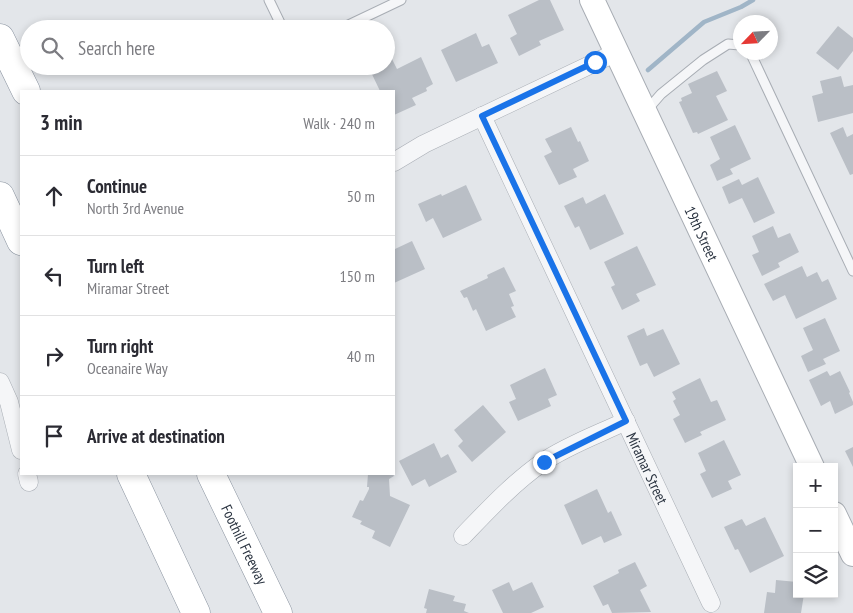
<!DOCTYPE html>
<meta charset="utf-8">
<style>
:root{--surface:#fff;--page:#f7f7f7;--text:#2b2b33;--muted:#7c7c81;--line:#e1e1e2}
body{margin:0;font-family:"PT Sans Narrow",sans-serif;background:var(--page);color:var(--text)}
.controls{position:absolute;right:15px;bottom:15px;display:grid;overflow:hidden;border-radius:0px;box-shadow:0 2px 8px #0003}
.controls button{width:45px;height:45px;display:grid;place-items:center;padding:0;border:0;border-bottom:1px solid var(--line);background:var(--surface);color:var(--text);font:25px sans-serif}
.compass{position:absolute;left:733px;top:15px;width:45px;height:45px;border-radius:50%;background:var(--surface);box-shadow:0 2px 8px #0003;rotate:245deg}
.stop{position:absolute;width:15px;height:15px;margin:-11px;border:4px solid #1a73e8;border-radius:50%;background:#fff}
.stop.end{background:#1a73e8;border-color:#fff;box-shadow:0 1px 5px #0008}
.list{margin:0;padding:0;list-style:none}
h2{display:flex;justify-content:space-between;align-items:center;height:65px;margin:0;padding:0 20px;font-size:21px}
h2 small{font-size:16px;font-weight:400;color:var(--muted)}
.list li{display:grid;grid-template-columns:32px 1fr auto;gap:15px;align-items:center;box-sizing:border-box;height:80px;padding:0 20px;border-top:1px solid var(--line)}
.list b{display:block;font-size:19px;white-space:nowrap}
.list p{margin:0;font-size:16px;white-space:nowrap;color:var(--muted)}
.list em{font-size:16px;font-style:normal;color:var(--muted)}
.icon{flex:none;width:28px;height:28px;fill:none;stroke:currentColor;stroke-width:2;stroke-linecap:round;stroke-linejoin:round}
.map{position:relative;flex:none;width:853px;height:613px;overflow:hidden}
.search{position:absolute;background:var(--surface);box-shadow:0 2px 8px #0003;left:20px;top:20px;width:375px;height:55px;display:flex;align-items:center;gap:12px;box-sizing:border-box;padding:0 18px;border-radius:28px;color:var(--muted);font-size:19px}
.panel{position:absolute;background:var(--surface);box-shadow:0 2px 8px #0003;left:20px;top:90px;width:375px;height:385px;border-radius:0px}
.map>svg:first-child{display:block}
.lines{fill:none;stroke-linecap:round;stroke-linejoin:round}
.stream{stroke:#a0b5c7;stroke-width:4.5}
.building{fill:#babfc6}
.service-casing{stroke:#a8adb4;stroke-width:11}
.minor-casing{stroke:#a8adb4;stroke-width:19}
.secondary-casing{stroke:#a8adb4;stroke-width:26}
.motorway-casing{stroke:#8b94a0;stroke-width:29}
.service{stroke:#f5f6f8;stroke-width:9}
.minor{stroke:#f5f6f8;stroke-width:18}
.secondary{stroke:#fff;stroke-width:24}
.motorway{stroke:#fff;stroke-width:28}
.route{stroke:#1a73e8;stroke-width:6}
.labels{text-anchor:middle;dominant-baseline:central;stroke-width:4;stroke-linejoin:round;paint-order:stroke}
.street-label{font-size:15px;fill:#2b3441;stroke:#f2f5f7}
</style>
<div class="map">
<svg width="853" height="613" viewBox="0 0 853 613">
<rect width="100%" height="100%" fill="#e3e6ea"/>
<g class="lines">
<path class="stream" d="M 648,70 L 704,22 L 741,7 L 753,0"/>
</g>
<g class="building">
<path d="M 539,0 L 550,0 L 564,30 L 539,41 L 541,45 L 519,56 L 510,38 L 517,34 L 508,15 Z"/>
<path d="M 838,26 L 853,38 L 853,51 L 838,70 L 816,53 Z"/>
<path d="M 476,33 L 482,47 L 489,44 L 498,63 L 456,82 L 441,50 Z"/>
<path d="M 391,57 L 397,69 L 421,57 L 433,84 L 426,88 L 427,91 L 412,98 L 416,105 L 394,115 L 394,91 L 380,91 L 369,68 L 372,66 L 386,66 L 386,60 Z"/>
<path d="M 717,71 L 727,91 L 716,96 L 728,120 L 698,134 L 697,132 L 693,133 L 679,102 L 682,101 L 681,98 L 692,93 L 688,84 Z"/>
<path d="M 841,76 L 844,87 L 853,85 L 853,113 L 818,122 L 812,96 L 823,93 L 820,81 Z"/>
<path d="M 735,125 L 751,159 L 730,169 L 733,174 L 717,181 L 710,165 L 720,159 L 710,137 Z"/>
<path d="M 571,127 L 578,142 L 580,141 L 589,161 L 573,169 L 577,177 L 559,185 L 544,156 L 552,152 L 545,139 Z"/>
<path d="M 843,127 L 847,137 L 853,134 L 853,174 L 850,175 L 830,133 Z"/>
<path d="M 758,177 L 775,213 L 754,223 L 742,198 L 729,204 L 722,187 L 739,179 L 742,185 Z"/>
<path d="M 466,185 L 482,220 L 443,238 L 433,218 L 426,222 L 418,204 L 441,194 L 442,196 Z"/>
<path d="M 605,194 L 624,234 L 590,250 L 579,226 L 575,228 L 564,206 L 583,197 L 586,204 Z"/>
<path d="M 773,226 L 778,238 L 790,233 L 799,252 L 778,263 L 780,267 L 762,276 L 752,255 L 759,252 L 752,236 Z"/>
<path d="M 412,241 L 425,269 L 394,283 L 394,245 L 395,249 Z"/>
<path d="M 637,246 L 656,285 L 636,294 L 640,301 L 622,310 L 611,287 L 615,285 L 604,262 Z"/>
<path d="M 802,266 L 807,277 L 817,272 L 822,282 L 828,279 L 837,299 L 796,319 L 785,295 L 773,301 L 764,284 Z"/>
<path d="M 504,267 L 516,291 L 509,294 L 514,306 L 511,307 L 516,317 L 486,331 L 476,309 L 473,311 L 467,297 L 464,298 L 460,291 L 488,278 L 487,275 Z"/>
<path d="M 825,318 L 840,351 L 823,359 L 826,364 L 808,372 L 801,356 L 813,350 L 803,328 Z"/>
<path d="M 644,328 L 647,336 L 663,329 L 680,364 L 654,377 L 647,363 L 640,366 L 627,336 Z"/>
<path d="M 545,368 L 557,395 L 548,399 L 551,406 L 518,421 L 509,402 L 516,399 L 510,385 Z"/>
<path d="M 827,371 L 830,376 L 840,371 L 850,392 L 849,393 L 853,402 L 853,405 L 835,414 L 830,401 L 821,406 L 809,380 Z"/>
<path d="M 700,378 L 711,402 L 717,400 L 726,420 L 700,432 L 702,435 L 685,443 L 673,419 L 680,415 L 673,401 L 676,399 L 672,392 Z"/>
<path d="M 483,405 L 506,432 L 472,462 L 458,446 L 463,441 L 454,430 Z"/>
<path d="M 724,440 L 741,475 L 728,481 L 732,489 L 712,498 L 700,474 L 706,471 L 698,453 Z"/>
<path d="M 434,443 L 441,458 L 448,454 L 457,472 L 429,487 L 425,479 L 412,486 L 399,461 Z"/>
<path d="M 853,447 L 853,467 L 845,451 Z"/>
<path d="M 368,474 L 393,474 L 394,476 L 389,479 L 390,496 L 410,505 L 390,547 L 372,538 L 375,531 L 360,524 L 362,521 L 352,517 L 360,500 L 363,501 L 369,489 L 369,487 L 367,487 Z"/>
<path d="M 597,489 L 608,513 L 611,511 L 622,535 L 604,543 L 601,536 L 582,545 L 564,505 Z"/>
<path d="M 765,517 L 784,556 L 750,573 L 738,549 L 735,550 L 724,527 L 742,519 L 746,526 Z"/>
<path d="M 635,562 L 647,586 L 640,590 L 651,612 L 612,613 L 608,604 L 603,606 L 593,586 L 619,573 L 618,570 Z"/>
<path d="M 776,580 L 797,582 L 797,594 L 804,594 L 801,613 L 764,613 L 767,592 L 775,593 Z"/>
<path d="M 509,582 L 513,591 L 532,582 L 544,607 L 531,613 L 503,613 L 492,590 Z"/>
<path d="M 429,589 L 455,596 L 453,601 L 466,604 L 464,611 L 469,613 L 426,613 L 427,609 L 424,608 Z"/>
</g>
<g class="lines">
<defs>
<g id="service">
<path d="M 269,0 L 283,29"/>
<path d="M 340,29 L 401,0"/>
<path d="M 750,52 L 853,271"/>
<path d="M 647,110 L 661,94 L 703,60 L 728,44 L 740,45"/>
</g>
<g id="minor">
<path id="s1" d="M 482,116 L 711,603"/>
<path d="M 394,162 L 424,144 L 617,52"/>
<path d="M 0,382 L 9,402 L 21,450"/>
<path d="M 27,474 L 29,482"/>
<path d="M 463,536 C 488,510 513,483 543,462 C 568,445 599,434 626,421"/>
</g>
<g id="secondary">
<path id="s2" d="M 592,0 L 812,467"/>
<path d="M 834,514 L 853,554"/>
</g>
<g id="motorway">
<path d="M 0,38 L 26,91"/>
<path d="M 0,196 L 21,241"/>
<path d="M 131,474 L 196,613"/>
<path id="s3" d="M 211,474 L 278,613"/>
</g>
</defs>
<use href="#service" class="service-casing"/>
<use href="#minor" class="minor-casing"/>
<use href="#secondary" class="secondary-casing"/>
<use href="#motorway" class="motorway-casing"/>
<use href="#service" class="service"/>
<use href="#minor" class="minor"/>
<use href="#secondary" class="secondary"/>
<use href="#motorway" class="motorway"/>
</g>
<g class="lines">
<path class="route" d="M 544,462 L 626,421 L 482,116 L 595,62"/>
</g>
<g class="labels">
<g class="street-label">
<text stroke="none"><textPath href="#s2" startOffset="258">19th Street</textPath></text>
<text stroke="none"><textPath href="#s1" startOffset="389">Miramar Street</textPath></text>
<text stroke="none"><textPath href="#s3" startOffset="78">Foothill Freeway</textPath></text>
</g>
</g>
</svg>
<div class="controls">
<button>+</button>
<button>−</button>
<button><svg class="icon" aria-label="layers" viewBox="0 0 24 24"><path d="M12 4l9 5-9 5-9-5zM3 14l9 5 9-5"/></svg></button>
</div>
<svg class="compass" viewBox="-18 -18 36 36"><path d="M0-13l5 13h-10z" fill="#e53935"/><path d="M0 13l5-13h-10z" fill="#7c7c81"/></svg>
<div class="stop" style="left:595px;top:62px"></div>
<div class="stop end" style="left:544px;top:462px"></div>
<div class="search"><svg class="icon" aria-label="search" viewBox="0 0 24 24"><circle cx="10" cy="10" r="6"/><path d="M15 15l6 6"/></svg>Search here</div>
<section class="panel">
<h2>3 min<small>Walk · 240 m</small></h2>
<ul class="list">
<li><svg class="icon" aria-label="ahead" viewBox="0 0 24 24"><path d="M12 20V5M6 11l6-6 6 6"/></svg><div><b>Continue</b><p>North 3rd Avenue</p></div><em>50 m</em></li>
<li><svg class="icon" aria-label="left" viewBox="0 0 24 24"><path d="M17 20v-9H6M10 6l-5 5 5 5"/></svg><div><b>Turn left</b><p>Miramar Street</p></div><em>150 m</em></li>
<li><svg class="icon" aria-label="right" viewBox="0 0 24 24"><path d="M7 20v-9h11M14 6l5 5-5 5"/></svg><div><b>Turn right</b><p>Oceanaire Way</p></div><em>40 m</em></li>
<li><svg class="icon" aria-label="arrive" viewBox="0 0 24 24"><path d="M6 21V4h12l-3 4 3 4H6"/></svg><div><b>Arrive at destination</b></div></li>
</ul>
</section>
</div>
